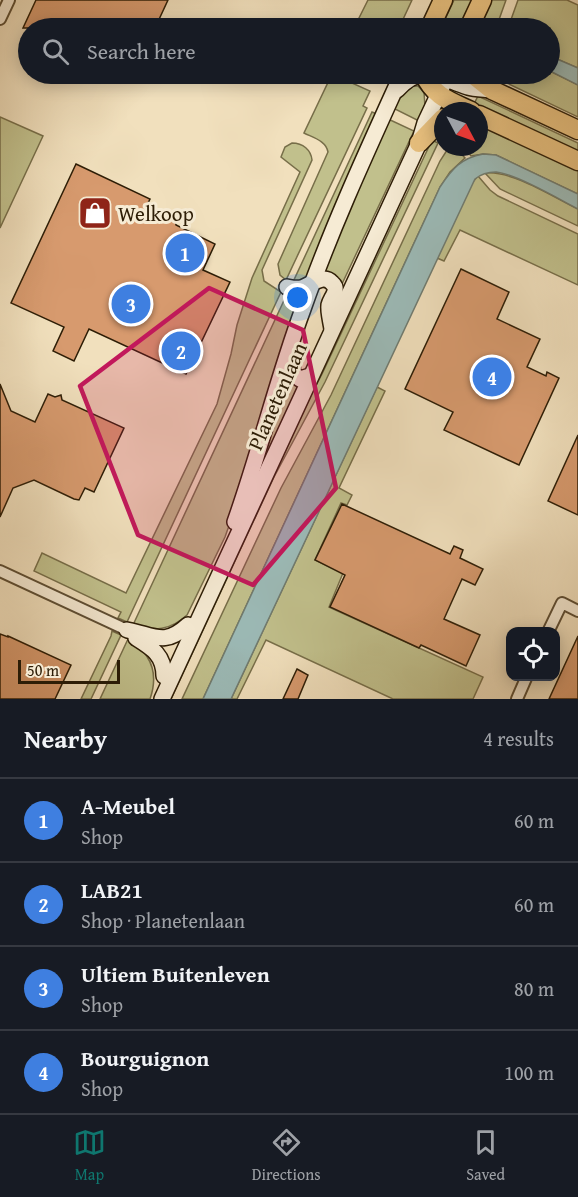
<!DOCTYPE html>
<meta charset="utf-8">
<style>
:root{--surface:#171b24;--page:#20242c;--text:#f1f3f6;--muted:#9ea1a6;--line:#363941;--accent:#0f766e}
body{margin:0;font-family:"Gentium Book Plus",serif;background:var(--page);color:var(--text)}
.controls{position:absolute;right:18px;bottom:18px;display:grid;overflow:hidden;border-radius:12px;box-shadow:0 3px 15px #0003}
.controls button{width:54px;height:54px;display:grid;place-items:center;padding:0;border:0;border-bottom:2px solid var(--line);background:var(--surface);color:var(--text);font:30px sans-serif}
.compass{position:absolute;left:434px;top:102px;width:54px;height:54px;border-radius:50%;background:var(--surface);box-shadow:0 3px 15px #0003;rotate:131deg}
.scale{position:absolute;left:18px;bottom:15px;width:102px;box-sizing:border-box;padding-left:6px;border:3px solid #2d1d06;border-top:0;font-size:16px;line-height:21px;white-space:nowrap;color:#2d1d06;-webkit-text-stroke:4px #f6ebd4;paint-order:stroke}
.you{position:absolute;left:298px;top:298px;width:21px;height:21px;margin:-15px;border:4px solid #fff;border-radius:50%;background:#1a73e8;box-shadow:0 0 0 9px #1a73e833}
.badge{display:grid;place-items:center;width:39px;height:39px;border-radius:50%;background:var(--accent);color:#fff;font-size:20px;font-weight:700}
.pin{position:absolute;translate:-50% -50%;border:3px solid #fff;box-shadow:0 2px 6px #0006}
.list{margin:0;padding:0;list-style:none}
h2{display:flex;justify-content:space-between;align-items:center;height:78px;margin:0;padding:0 24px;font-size:26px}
h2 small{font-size:20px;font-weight:400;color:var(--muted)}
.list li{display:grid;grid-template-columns:39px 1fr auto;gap:18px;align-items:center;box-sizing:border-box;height:84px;padding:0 24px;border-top:2px solid var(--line)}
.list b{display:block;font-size:22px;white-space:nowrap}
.list p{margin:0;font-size:20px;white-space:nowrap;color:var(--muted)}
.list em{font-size:20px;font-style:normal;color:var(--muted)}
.icon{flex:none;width:33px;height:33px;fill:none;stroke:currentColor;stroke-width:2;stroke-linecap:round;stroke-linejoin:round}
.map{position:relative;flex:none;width:578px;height:699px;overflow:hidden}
.search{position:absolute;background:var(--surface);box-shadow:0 3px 15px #0003;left:18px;right:18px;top:18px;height:66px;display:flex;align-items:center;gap:15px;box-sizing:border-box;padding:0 21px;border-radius:33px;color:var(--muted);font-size:22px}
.sheet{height:414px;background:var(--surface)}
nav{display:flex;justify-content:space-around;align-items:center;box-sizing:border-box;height:84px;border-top:2px solid var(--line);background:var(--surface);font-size:16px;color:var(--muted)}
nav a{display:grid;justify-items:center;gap:3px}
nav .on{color:var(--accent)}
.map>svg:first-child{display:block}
.green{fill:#c1c08c;stroke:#776e49;stroke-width:1.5}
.water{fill:#9cbbb8;stroke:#707c71;stroke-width:1.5}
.building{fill:#d79a6e;stroke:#2d1d06;stroke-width:1.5}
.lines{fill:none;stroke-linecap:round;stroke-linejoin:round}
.street-casing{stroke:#5e4e34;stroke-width:14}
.secondary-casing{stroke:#2d1d06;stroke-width:18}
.primary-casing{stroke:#2d1d06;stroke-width:21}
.street{stroke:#f6ebd4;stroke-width:10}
.secondary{stroke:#f6ebd4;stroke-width:15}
.primary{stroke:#e8c07e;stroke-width:18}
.marked{fill:#c2185b;fill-opacity:0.2;stroke:#c2185b;stroke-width:4.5;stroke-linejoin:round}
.labels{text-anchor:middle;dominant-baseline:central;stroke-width:6;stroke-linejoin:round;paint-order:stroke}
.poi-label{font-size:21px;fill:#2d1d06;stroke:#f6ebd4;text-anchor:start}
.street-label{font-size:21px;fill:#2d1d06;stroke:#f6ebd4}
</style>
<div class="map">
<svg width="578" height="699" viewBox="0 0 578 699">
<rect width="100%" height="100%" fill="#f1e0bd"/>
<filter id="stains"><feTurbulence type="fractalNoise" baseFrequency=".00333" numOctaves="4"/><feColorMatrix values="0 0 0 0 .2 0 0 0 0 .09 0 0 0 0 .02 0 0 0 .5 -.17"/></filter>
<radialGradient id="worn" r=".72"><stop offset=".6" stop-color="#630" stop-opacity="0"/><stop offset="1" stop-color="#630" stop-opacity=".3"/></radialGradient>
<g class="green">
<path d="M 368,0 L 412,0 L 399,28 L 354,28 Z"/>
<path d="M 454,0 L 475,0 L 462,28 L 441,28 Z"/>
<path d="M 491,0 L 506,0 L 496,28 L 479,28 Z"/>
<path d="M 518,0 L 567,0 L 578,5 L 578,68 L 550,56 L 550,28 L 508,28 Z"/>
<path d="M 550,71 L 578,85 L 578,117 L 488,74 L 550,74 Z"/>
<path d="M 332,74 L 370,91 L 363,106 L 367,108 L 286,280 L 280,275 L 278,264 L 328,152 C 326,141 314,138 304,133 Z"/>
<path d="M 413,86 L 418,86 L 424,92 L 425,107 L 419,121 L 391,107 L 399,96 Z"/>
<path d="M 478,96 L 578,143 L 578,153 L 474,104 Z"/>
<path d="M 372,112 L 379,115 L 312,272 L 304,281 L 293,282 Z"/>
<path d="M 0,117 L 43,136 L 0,228 Z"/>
<path d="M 386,118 L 414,131 L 342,284 L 334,275 L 321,271 Z"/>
<path d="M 479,123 L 578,170 L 578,194 L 496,155 L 483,154 L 471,156 L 464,147 L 479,147 Z"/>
<path d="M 432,140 L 438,143 L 325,382 L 274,477 L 171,699 L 165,699 L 282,450 L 322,374 Z"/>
<path d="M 292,143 C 303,143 311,150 312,160 L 262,270 L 264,281 L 281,292 L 127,622 L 118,618 L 121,612 L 34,571 L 42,553 L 126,593 L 217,404 L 231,354 L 237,325 L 252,278 L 300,172 L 281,157 L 285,147 Z"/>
<path d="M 449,147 L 455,147 L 465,158 L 450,172 L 440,187 L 203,699 L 182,699 L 281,488 L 331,395 L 440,161 Z"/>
<path d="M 485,173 C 512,170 553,197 578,209 L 578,226 L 500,189 Z"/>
<path d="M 478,176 L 490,190 L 498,196 L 578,234 L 578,285 L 460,230 L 444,261 L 437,258 L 471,184 Z"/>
<path d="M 287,294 L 298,303 L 251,464 L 225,537 L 187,615 C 171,630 154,632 133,625 Z"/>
<path d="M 285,377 L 292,383 L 301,386 L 250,490 Z"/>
<path d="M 377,387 L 385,391 L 339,488 L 352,495 L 347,505 L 341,503 L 315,560 L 343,573 L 329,607 L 483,677 L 473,699 L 393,699 L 266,640 L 237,699 L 231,699 Z"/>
<path d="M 112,631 L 121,635 L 91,699 L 81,699 L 111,636 Z"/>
<path d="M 128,639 C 151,653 159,673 150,699 L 100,699 Z"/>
</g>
<g class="water">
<path d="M 550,56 L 578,68 L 578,85 L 550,71 Z"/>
<path d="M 483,154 L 496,155 L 578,194 L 578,209 C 559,199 516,174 496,172 C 488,172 481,174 475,179 L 231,699 L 203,699 L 440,187 C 452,169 461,158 483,154 Z"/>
</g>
<g class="building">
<path d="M 36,0 L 168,0 L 155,28 L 23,28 Z"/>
<path d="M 76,164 L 150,199 L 143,213 L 162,221 L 170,216 L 175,219 L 176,225 L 215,244 L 203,270 L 230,282 L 186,374 L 89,329 L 74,361 L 53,351 L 64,327 L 11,303 Z"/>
<path d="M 461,269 L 509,292 L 497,319 L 540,339 L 527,367 L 546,376 L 547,372 L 559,378 L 519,465 L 444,430 L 453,412 L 405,389 Z"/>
<path d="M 0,384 L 11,411 L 35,422 L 48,394 L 55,397 L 61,395 L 62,400 L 124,428 L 94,492 L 85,488 L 79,500 L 74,499 L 34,480 L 13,488 L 0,517 Z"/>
<path d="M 578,435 L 578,515 L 548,501 Z"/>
<path d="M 342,504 L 450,554 L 454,546 L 463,550 L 460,558 L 483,569 L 475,585 L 462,579 L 444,619 L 480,635 L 466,666 L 421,645 L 419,648 L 330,607 L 345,575 L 315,560 Z"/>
<path d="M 0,634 L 8,637 L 8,636 L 71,665 L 55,699 L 0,699 Z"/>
<path d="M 578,636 L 578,699 L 549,699 Z"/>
<path d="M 297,669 L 308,675 L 298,699 L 283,699 Z"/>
</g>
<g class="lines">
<defs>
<g id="street">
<path d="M 0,19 L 9,0"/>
<path d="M 0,571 L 127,630"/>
<path d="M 548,632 L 562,603 L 578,611"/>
<path d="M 517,699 L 527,676"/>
</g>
<g id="secondary">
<path d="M 397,90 C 422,62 439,78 468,87 C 475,89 484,89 492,90"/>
<path d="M 287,287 C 292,288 296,289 301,288 C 311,285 323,273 332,283 C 340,290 331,297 329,305 C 328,311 331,322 332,329"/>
<path d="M 293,354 L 292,373 L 300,379 L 310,376"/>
<path d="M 235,522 C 260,452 277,379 303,309 C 331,229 367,151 402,74"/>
<path d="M 127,630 C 154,635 164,647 188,625"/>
<path d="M 136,638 C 152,648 164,655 164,676"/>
<path d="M 162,699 L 419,143 L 425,123 L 448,74"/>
</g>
<g id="primary">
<path d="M 430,28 L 443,0"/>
<path d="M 469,28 L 482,0"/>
<path d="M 424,74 C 434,97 450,101 471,111"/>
<path d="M 472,74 L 492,90 L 578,130"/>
<path d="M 479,115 L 578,161"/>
<path d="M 419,143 L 443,118"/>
</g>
</defs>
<use href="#street" class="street-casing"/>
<use href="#secondary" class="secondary-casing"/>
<use href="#primary" class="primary-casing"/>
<use href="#street" class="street"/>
<use href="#secondary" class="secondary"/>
<use href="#primary" class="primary"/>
</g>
<path class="marked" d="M 209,288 L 303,330 L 336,488 L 253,585 L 138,535 L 80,386 Z"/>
<defs>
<symbol id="shop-square" viewBox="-11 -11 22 22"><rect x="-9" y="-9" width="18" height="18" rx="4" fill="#8f2418" stroke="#f6ebd4"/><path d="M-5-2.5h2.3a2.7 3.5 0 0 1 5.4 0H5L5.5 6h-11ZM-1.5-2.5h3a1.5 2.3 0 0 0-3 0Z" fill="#fff"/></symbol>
</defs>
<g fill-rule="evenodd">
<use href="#shop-square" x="76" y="194" width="38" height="38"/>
</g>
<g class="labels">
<g class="poi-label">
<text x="118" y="213">Welkoop</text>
</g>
<g class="street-label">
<text transform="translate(277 396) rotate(-66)">Planetenlaan</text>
</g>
</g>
<rect width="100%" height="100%" filter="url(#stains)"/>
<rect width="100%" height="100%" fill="url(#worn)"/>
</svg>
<div class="controls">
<button><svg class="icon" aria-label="locate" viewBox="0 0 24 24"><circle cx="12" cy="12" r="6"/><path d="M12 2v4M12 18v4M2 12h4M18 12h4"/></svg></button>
</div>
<svg class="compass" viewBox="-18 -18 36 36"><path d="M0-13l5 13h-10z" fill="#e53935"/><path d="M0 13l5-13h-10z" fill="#9ea1a6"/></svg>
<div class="scale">50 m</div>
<div class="you"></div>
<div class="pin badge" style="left:185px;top:253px;background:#3f7fe0">1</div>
<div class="pin badge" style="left:181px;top:351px;background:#3f7fe0">2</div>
<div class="pin badge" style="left:131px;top:304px;background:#3f7fe0">3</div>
<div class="pin badge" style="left:492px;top:377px;background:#3f7fe0">4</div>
<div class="search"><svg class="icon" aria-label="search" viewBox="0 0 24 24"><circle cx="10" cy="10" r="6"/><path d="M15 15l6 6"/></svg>Search here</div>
</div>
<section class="sheet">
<h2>Nearby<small>4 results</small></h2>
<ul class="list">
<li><span class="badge" style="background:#3f7fe0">1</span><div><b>A-Meubel</b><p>Shop</p></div><em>60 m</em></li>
<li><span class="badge" style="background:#3f7fe0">2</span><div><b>LAB21</b><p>Shop · Planetenlaan</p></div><em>60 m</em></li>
<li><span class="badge" style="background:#3f7fe0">3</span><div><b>Ultiem Buitenleven</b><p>Shop</p></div><em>80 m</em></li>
<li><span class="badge" style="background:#3f7fe0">4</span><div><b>Bourguignon</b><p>Shop</p></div><em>100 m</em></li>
</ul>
</section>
<nav>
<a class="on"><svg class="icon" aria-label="map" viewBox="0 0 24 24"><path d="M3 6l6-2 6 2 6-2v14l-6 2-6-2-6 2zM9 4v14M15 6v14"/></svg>Map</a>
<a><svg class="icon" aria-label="directions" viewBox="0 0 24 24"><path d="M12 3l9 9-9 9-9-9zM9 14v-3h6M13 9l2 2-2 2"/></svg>Directions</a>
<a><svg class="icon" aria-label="saved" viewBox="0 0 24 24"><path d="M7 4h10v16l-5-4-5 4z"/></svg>Saved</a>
</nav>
